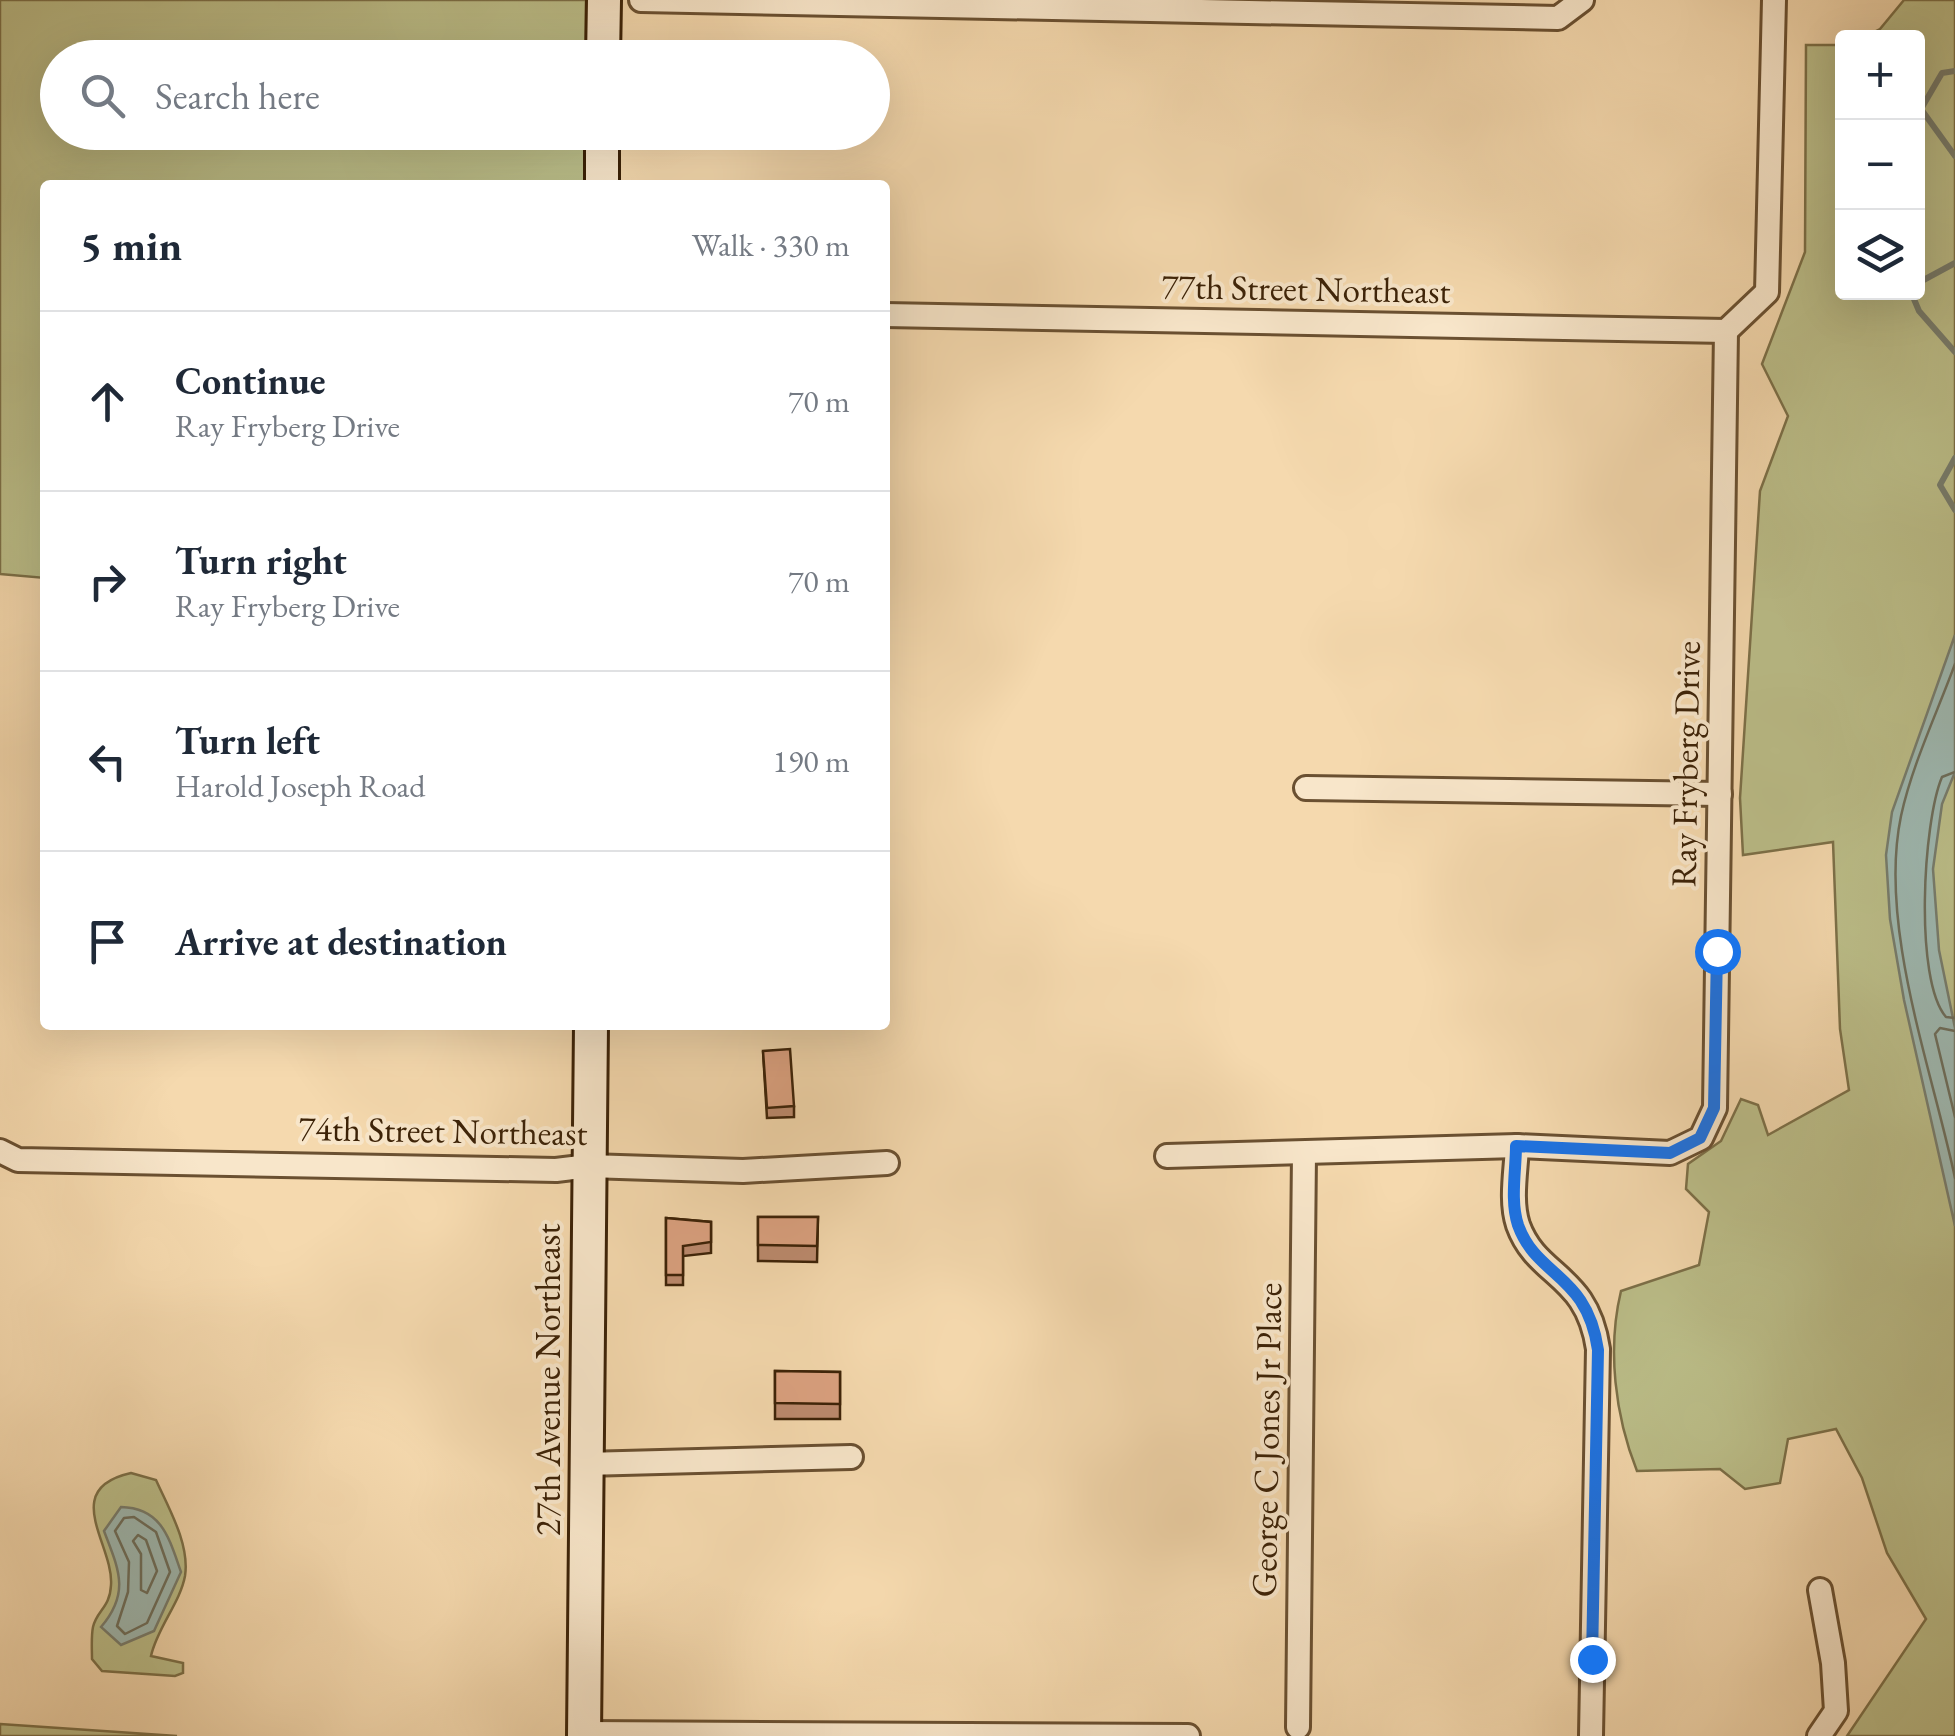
<!DOCTYPE html>
<meta charset="utf-8">
<style>
:root{--surface:#fff;--page:#f6f6f7;--text:#1f2937;--muted:#747a83;--line:#e0e1e3}
body{margin:0;font-family:"EB Garamond",serif;background:var(--page);color:var(--text)}
.controls{position:absolute;right:30px;top:30px;display:grid;overflow:hidden;border-radius:10px;box-shadow:0 10px 40px #0002}
.controls button{width:90px;height:90px;display:grid;place-items:center;padding:0;border:0;border-bottom:2px solid var(--line);background:var(--surface);color:var(--text);font:50px sans-serif}
.stop{position:absolute;width:30px;height:30px;margin:-22px;border:8px solid #1a73e8;border-radius:50%;background:#fff}
.stop.end{background:#1a73e8;border-color:#fff;box-shadow:0 2px 10px #0008}
.list{margin:0;padding:0;list-style:none}
h2{display:flex;justify-content:space-between;align-items:center;height:130px;margin:0;padding:0 40px;font-size:42px}
h2 small{font-size:32px;font-weight:400;color:var(--muted)}
.list li{display:grid;grid-template-columns:65px 1fr auto;gap:30px;align-items:center;box-sizing:border-box;height:180px;padding:0 40px;border-top:2px solid var(--line)}
.list b{display:block;font-size:38px;white-space:nowrap}
.list p{margin:0;font-size:32px;white-space:nowrap;color:var(--muted)}
.list em{font-size:32px;font-style:normal;color:var(--muted)}
.icon{flex:none;width:55px;height:55px;fill:none;stroke:currentColor;stroke-width:2;stroke-linecap:round;stroke-linejoin:round}
.map{position:relative;flex:none;width:1955px;height:1736px;overflow:hidden}
.search{position:absolute;background:var(--surface);box-shadow:0 10px 40px #0002;left:40px;top:40px;width:850px;height:110px;display:flex;align-items:center;gap:25px;box-sizing:border-box;padding:0 35px;border-radius:55px;color:var(--muted);font-size:38px}
.panel{position:absolute;background:var(--surface);box-shadow:0 10px 40px #0002;left:40px;top:180px;width:850px;height:850px;border-radius:10px}
.map>svg:first-child{display:block}
.green{fill:#bcbf8a;stroke:#7c7048;stroke-width:2.5}
.water{fill:#9eb9b2;stroke:#777d6e;stroke-width:2.5}
.lines{fill:none;stroke-linecap:round;stroke-linejoin:round}
.shore{stroke:#6d6e5c;stroke-width:2.5}
.stream{stroke:#777d6e;stroke-width:6}
.street-casing{stroke:#6a5031;stroke-width:28}
.secondary-casing{stroke:#3c2207;stroke-width:38}
.street{stroke:#f8e6ca;stroke-width:22}
.secondary{stroke:#f8e6ca;stroke-width:32}
.wall{fill:#bd8b6f;stroke:#3c2207;stroke-width:2.5}
.building{fill:#dca281;stroke:#3c2207;stroke-width:2.5}
.route{stroke:#1a73e8;stroke-width:12}
.labels{text-anchor:middle;dominant-baseline:central;stroke-width:8;stroke-linejoin:round;paint-order:stroke}
.street-label{font-size:35px;fill:#3c2207;stroke:#f8e6ca}
</style>
<div class="map">
<svg width="1955" height="1736" viewBox="0 0 1955 1736">
<rect width="100%" height="100%" fill="#f5d9ae"/>
<filter id="stains"><feTurbulence type="fractalNoise" baseFrequency=".002" numOctaves="4"/><feColorMatrix values="0 0 0 0 .2 0 0 0 0 .09 0 0 0 0 .02 0 0 0 .5 -.17"/></filter>
<radialGradient id="worn" r=".72"><stop offset=".6" stop-color="#630" stop-opacity="0"/><stop offset="1" stop-color="#630" stop-opacity=".3"/></radialGradient>
<g class="green">
<path d="M 0,0 L 586,0 L 586,57 L 58,58 L 58,132 L 585,133 L 585,185 L 45,185 L 45,578 L 0,574 Z"/>
<path d="M 1904,0 L 1955,0 L 1955,1736 L 1847,1736 L 1926,1619 L 1887,1553 L 1862,1478 L 1836,1429 L 1788,1439 L 1780,1483 L 1745,1489 L 1720,1469 L 1637,1471 C 1615,1416 1607,1349 1621,1291 L 1699,1265 L 1709,1212 L 1686,1189 L 1688,1164 L 1721,1141 L 1741,1099 L 1758,1105 L 1768,1135 L 1849,1090 L 1840,1029 L 1833,842 L 1743,855 L 1740,798 L 1760,491 L 1788,416 L 1762,364 L 1805,252 L 1806,45 L 1842,45 L 1842,292 L 1918,292 L 1918,38 L 1864,37 L 1880,29 Z"/>
<path d="M 131,1473 L 156,1480 C 168,1507 190,1544 185,1576 C 180,1603 157,1628 151,1656 L 183,1663 L 183,1673 L 175,1676 L 102,1671 L 92,1659 C 92,1649 91,1637 93,1627 C 97,1610 110,1608 111,1585 C 114,1545 59,1489 131,1473 Z"/>
<path d="M 0,1724 L 177,1736 L 0,1736 Z"/>
</g>
<g class="water">
<path d="M 1955,635 L 1955,772 L 1942,804 L 1933,869 L 1939,950 L 1955,1028 L 1955,1226 L 1904,1000 L 1890,919 L 1886,855 L 1892,812 Z"/>
<path d="M 121,1507 C 162,1508 169,1538 181,1572 L 154,1631 L 121,1645 L 101,1627 C 131,1592 118,1568 104,1531 Z"/>
</g>
<g class="lines">
<g class="shore">
<path d="M 1955,664 C 1937,713 1912,765 1901,816 C 1878,926 1932,1069 1955,1178"/>
<path d="M 1955,772 L 1942,777 C 1923,822 1914,980 1946,1017 L 1955,1018"/>
<path d="M 1955,1031 L 1940,1028 L 1935,1034 L 1955,1117"/>
<path d="M 134,1517 L 156,1532 L 170,1572 L 147,1623 L 125,1634 L 117,1626 L 128,1592 L 129,1562 L 115,1531 L 124,1518 Z"/>
<path d="M 138,1535 L 146,1540 L 157,1571 L 147,1593 L 141,1590 L 141,1554 L 133,1541 Z"/>
</g>
<g class="stream">
<path d="M 1955,71 L 1942,73 L 1921,109 L 1955,156"/>
<path d="M 1918,283 L 1955,263"/>
<path d="M 1911,292 L 1919,311 L 1955,352"/>
<path d="M 1955,458 L 1940,485 L 1955,510"/>
</g>
<defs>
<g id="street">
<path d="M 641,0 L 1558,18 L 1582,0"/>
<path d="M 885,315 L 1726,331"/>
<path d="M 1726,331 L 1767,292 L 1774,0"/>
<path d="M 1306,788 L 1720,794"/>
<path d="M 1517,1146 C 1516,1171 1510,1201 1518,1225 C 1537,1278 1587,1273 1598,1349 L 1591,1736"/>
<path d="M 0,1151 L 18,1160 L 556,1170 L 589,1166 L 743,1171 L 887,1163"/>
<path d="M 1167,1156 L 1517,1146 L 1670,1153 L 1701,1138 L 1715,1108 L 1726,331"/>
<path d="M 585,1464 L 851,1457"/>
<path d="M 1298,1727 L 1304,1154"/>
<path d="M 584,1733 L 1188,1736"/>
<path d="M 1819,1736 L 1836,1711 L 1833,1663 L 1820,1590"/>
</g>
<g id="secondary">
<path d="M 603,58 L 604,0"/>
<path d="M 602,185 L 602,132"/>
<path d="M 584,1736 L 591,1025"/>
</g>
</defs>
<use href="#street" class="street-casing"/>
<use href="#secondary" class="secondary-casing"/>
<use href="#street" class="street"/>
<use href="#secondary" class="secondary"/>
</g>
<g class="wall">
<path d="M 763,1051 L 794,1106 L 794,1117 L 767,1118 Z"/>
<path d="M 758,1217 L 818,1217 L 817,1262 L 758,1261 Z"/>
<path d="M 666,1218 L 711,1222 L 711,1253 L 683,1256 L 683,1285 L 666,1285 Z"/>
<path d="M 775,1371 L 840,1372 L 840,1419 L 775,1419 Z"/>
</g>
<g class="building">
<path d="M 790,1049 L 794,1106 L 767,1108 L 763,1051 Z"/>
<path d="M 758,1217 L 818,1217 L 817,1246 L 758,1245 Z"/>
<path d="M 666,1218 L 711,1222 L 711,1242 L 683,1246 L 683,1275 L 666,1275 Z"/>
<path d="M 775,1371 L 840,1372 L 840,1404 L 775,1403 Z"/>
</g>
<g class="lines">
<path class="route" d="M 1592,1659 L 1598,1350 C 1587,1273 1537,1278 1518,1225 C 1510,1201 1516,1170 1516,1146 L 1670,1153 L 1700,1138 L 1714,1108 L 1717,951"/>
</g>
<g class="labels">
<g class="street-label">
<text transform="translate(1306 288) rotate(1)">77th Street Northeast</text>
<text transform="translate(1685 764) rotate(-89)">Ray Fryberg Drive</text>
<text transform="translate(443 1130) rotate(1)">74th Street Northeast</text>
<text transform="translate(547 1380) rotate(-90)">27th Avenue Northeast</text>
<text transform="translate(1266 1440) rotate(-89)">George C Jones Jr Place</text>
</g>
</g>
<rect width="100%" height="100%" filter="url(#stains)"/>
<rect width="100%" height="100%" fill="url(#worn)"/>
</svg>
<div class="controls">
<button>+</button>
<button>−</button>
<button><svg class="icon" aria-label="layers" viewBox="0 0 24 24"><path d="M12 4l9 5-9 5-9-5zM3 14l9 5 9-5"/></svg></button>
</div>
<div class="stop" style="left:1717px;top:951px"></div>
<div class="stop end" style="left:1592px;top:1659px"></div>
<div class="search"><svg class="icon" aria-label="search" viewBox="0 0 24 24"><circle cx="10" cy="10" r="6"/><path d="M15 15l6 6"/></svg>Search here</div>
<section class="panel">
<h2>5 min<small>Walk · 330 m</small></h2>
<ul class="list">
<li><svg class="icon" aria-label="ahead" viewBox="0 0 24 24"><path d="M12 20V5M6 11l6-6 6 6"/></svg><div><b>Continue</b><p>Ray Fryberg Drive</p></div><em>70 m</em></li>
<li><svg class="icon" aria-label="right" viewBox="0 0 24 24"><path d="M7 20v-9h11M14 6l5 5-5 5"/></svg><div><b>Turn right</b><p>Ray Fryberg Drive</p></div><em>70 m</em></li>
<li><svg class="icon" aria-label="left" viewBox="0 0 24 24"><path d="M17 20v-9H6M10 6l-5 5 5 5"/></svg><div><b>Turn left</b><p>Harold Joseph Road</p></div><em>190 m</em></li>
<li><svg class="icon" aria-label="arrive" viewBox="0 0 24 24"><path d="M6 21V4h12l-3 4 3 4H6"/></svg><div><b>Arrive at destination</b></div></li>
</ul>
</section>
</div>
